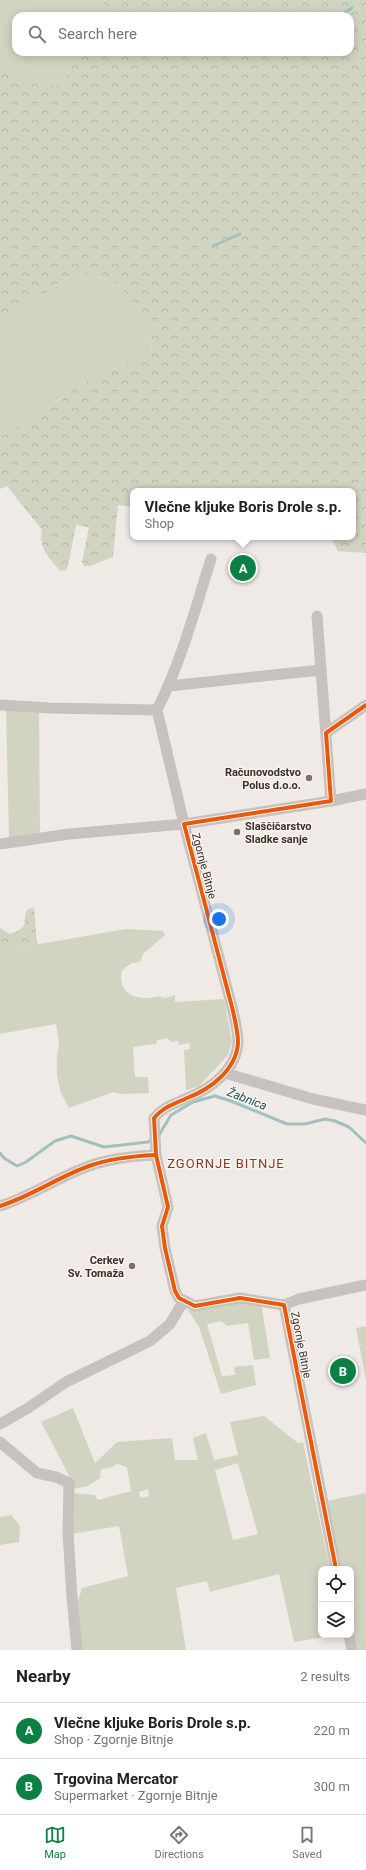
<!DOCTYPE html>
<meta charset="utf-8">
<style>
:root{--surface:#fff;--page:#f2f2f2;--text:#222;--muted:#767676;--line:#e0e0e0;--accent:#0b8043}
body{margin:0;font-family:Roboto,sans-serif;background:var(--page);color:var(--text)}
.controls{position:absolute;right:12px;bottom:12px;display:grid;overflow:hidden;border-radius:8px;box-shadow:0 2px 10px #0003}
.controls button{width:36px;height:36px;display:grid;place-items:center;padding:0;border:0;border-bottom:1px solid var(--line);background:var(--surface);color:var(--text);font:20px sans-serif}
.you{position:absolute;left:219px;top:919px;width:14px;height:14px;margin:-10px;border:3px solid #fff;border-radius:50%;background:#1a73e8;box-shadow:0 0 0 6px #1a73e833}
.badge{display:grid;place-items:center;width:26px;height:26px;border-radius:50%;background:var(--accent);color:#fff;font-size:13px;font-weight:700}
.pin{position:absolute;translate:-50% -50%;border:2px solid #fff;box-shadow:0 1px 4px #0006}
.popup{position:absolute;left:130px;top:488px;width:226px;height:52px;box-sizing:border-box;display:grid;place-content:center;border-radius:8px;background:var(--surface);filter:drop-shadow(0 1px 3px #0005);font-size:13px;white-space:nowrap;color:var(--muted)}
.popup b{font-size:15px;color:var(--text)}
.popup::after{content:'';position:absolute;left:50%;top:100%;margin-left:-8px;border:8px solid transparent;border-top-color:var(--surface)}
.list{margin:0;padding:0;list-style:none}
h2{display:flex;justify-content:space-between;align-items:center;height:52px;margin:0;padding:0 16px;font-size:17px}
h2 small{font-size:13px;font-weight:400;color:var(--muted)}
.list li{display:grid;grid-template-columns:26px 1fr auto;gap:12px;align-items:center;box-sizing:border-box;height:56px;padding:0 16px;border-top:1px solid var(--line)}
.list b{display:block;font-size:15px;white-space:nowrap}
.list p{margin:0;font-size:13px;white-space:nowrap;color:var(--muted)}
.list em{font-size:13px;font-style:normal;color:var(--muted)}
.icon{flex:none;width:22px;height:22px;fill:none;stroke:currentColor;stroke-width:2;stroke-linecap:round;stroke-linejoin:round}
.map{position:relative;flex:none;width:366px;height:1650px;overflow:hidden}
.search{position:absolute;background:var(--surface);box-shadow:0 2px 10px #0003;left:12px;right:12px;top:12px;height:44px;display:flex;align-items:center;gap:10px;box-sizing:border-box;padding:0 14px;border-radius:12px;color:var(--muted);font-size:15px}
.sheet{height:164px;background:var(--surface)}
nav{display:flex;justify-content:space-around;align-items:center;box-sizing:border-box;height:56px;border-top:1px solid var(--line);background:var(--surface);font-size:11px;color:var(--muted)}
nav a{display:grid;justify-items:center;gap:2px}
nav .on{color:var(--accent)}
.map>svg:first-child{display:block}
.grass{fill:#d1d4c1;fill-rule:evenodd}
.forest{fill:url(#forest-crowns)}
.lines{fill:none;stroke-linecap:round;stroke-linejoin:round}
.stream{stroke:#a2c0c0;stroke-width:3}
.street{stroke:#c8c2be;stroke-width:11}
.cycleway-casing{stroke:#faf4ee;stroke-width:6}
.cycleway{stroke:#e8590c;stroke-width:4}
.poi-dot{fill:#79716d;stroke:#faf4ee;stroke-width:1.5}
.labels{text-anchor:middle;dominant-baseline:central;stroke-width:3;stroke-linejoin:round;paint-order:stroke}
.poi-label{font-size:11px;font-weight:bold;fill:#3a302c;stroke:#faf4ee;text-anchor:end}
.street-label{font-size:11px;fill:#3a302c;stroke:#faf4ee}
.water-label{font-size:12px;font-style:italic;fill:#22575a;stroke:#faf4ee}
.quarter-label{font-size:13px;letter-spacing:1px;fill:#853c28;stroke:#faf4ee}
</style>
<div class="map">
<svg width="366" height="1650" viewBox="0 0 366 1650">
<defs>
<pattern id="forest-crowns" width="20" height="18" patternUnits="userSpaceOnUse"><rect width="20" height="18" fill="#d1d4c1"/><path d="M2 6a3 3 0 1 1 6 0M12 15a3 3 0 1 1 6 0" fill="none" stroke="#b4b6a6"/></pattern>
</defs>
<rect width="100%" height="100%" fill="#efeae6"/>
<g class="grass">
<path d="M 0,0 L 105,0 L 99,16 L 16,16 L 16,52 L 80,52 L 68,74 L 57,85 L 43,85 L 25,82 L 18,74 L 0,71 Z"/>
<path d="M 83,273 L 117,283 L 149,323 L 152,354 L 147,358 L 102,372 L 0,437 L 0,319 L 12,315 L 73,274 Z"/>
<path d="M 6,710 L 39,712 L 40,835 L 9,838 Z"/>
<path d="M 126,929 L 163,931 L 165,935 L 143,954 L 140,962 L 132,963 L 122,970 C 118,990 130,999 150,998 C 156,997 159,995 165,998 L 175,995 L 175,1002 L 224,999 L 232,1042 L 228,1055 L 199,1086 L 186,1090 L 184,1050 L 190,1049 L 189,1043 L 179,1045 L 178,1041 L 170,1042 L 168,1038 L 157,1040 L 156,1044 L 133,1047 L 135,1077 L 148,1077 L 149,1093 L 121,1094 L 113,1092 L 69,1108 L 61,1093 L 57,1076 L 57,1054 L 59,1046 L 56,1024 L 0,1034 L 0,945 L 31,949 L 39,944 Z"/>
<path d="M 224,1303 L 261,1303 L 270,1358 L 254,1360 L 248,1323 L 227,1326 L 221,1321 L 207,1324 L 222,1376 L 235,1375 L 234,1367 L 253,1365 L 256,1385 L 221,1394 L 199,1327 L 188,1310 Z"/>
<path d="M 366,1326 L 366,1380 L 356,1328 Z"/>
<path d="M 73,1408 L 95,1463 L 117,1442 L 172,1438 L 175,1460 L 198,1460 L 193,1438 L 206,1433 L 214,1460 L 238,1455 L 230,1422 L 264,1416 L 298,1443 L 303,1442 L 330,1569 L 321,1569 L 321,1635 L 337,1635 L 294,1642 L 279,1574 L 210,1592 L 207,1581 L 176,1588 L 186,1650 L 80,1650 L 76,1608 L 82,1588 L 128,1576 L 119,1526 L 72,1534 L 74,1493 L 95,1495 L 98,1500 L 131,1491 L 127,1467 L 117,1464 L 113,1467 L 101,1469 L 100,1478 L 88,1486 L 72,1489 L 72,1481 L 41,1422 ZM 238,1463 L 258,1534 L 233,1540 L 215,1470 ZM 148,1489 L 149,1496 L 140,1498 L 139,1492 Z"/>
<path d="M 366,1493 L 366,1650 L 358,1650 L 351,1622 L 351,1569 L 341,1569 L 327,1501 Z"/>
<path d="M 11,1515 L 20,1526 L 19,1542 L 0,1545 L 0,1517 Z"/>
</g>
<g class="forest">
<path d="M 105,0 L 366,0 L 366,553 L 338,551 L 331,537 L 353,537 L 353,491 L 133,491 L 133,507 L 118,505 L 113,557 L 90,566 L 84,566 L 82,562 L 89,527 L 76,525 L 68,566 L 66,570 L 60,571 C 49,558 38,547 42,530 L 7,486 L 0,489 L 0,437 L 102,372 L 147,358 L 152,354 L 149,323 L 117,283 L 83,273 L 73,274 L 12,315 L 0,319 L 0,71 L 18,74 L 25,82 L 43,85 L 57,85 L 68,74 L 80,52 L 350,52 L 350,16 L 99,16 Z"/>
<path d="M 34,908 L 37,942 L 39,944 L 31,949 L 0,945 L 0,928 L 10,934 C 33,926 20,922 28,909 Z"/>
</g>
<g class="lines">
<g class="stream">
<path d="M 338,16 L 352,8"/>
<path d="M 213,246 L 240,234"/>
<path d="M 159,1135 L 171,1115 L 193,1102 L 215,1096 L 231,1101 L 287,1124 L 305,1124 L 325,1119 L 335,1121 L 349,1127 L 366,1143"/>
<path d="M 0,1153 L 4,1158 L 17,1166 L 26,1162 L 55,1141 L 71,1136 L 104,1147 L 148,1142 L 153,1139"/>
</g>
<g class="street">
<path d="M 317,616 L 321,670"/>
<path d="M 169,686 L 321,670 L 331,801"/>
<path d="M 0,705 L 49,708 L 157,710 L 184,824 L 69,834 L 0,844"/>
<path d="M 157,710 C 181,662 195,610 211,559"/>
<path d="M 326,733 L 366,705"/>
<path d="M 225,1073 L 313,1099 L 366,1110"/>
<path d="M 0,1206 C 32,1196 58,1177 89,1166 C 111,1158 133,1156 156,1155"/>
<path d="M 284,1305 L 299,1299 L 366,1285"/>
<path d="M 0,1424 L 28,1408 L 66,1382 L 150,1341 L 170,1324 L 180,1307 L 186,1301"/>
<path d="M 0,1442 L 37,1473 L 56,1477 L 69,1483 L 68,1532 L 72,1597 L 77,1650"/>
<path d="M 336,1569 L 284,1305 L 240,1298 L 195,1306 L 179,1298 L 175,1291 L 165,1248 L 162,1226 L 168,1207 L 156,1155 L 154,1118 C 163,1107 174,1104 187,1098 C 211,1089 237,1069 238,1042 C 238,1032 235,1021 233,1011 L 184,824 L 331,801 L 366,794"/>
<path d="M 349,1635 L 352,1650"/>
</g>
<defs>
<g id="cycleway">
<path d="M 0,1206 C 32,1196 58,1177 89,1166 C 111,1158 133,1156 156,1155"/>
<path d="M 336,1569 L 284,1305 L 240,1298 L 195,1306 L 179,1298 L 175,1291 L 165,1248 L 162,1226 L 168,1207 L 156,1155 L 154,1118 C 163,1107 174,1104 187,1098 C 211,1089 237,1069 238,1042 C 238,1032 235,1021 233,1011 L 184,824 L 331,801 L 326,733 L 366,705"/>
</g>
</defs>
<use href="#cycleway" class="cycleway-casing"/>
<use href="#cycleway" class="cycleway"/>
</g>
<g class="poi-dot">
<circle cx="309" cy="778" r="4"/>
<circle cx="237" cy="832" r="4"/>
<circle cx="132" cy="1266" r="4"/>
</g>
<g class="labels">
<g class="poi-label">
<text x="301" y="772">Računovodstvo<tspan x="301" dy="13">Polus d.o.o.</tspan></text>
<text x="245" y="826" text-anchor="start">Slaščičarstvo<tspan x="245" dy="13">Sladke sanje</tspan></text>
<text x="124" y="1260">Cerkev<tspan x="124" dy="13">Sv. Tomaža</tspan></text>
</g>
<g class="street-label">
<text transform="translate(204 866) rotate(75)">Zgornje Bitnje</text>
<text transform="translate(301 1345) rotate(79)">Zgornje Bitnje</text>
</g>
<g class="water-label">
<text transform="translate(247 1099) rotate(21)">Žabnica</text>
</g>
<g class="quarter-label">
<text x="226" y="1163">ZGORNJE BITNJE</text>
</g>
</g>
</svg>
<div class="controls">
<button><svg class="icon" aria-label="locate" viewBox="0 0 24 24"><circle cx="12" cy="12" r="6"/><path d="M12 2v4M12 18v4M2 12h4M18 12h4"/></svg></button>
<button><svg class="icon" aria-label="layers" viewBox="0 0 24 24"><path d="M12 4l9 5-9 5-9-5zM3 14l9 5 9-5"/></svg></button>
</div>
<div class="you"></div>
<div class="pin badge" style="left:243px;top:568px">A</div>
<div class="popup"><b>Vlečne kljuke Boris Drole s.p.</b>Shop</div>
<div class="pin badge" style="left:343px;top:1371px">B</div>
<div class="search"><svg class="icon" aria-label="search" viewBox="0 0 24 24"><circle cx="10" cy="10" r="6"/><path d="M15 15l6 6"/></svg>Search here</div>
</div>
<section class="sheet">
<h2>Nearby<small>2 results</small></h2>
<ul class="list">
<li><span class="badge">A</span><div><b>Vlečne kljuke Boris Drole s.p.</b><p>Shop · Zgornje Bitnje</p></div><em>220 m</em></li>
<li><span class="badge">B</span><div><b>Trgovina Mercator</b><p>Supermarket · Zgornje Bitnje</p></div><em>300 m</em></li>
</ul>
</section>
<nav>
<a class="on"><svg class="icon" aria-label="map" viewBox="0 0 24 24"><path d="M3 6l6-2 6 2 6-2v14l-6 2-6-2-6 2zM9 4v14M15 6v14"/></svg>Map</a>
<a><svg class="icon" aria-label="directions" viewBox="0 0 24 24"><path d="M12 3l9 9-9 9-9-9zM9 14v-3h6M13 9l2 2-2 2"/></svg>Directions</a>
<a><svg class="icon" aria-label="saved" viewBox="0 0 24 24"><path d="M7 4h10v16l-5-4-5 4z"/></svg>Saved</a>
</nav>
